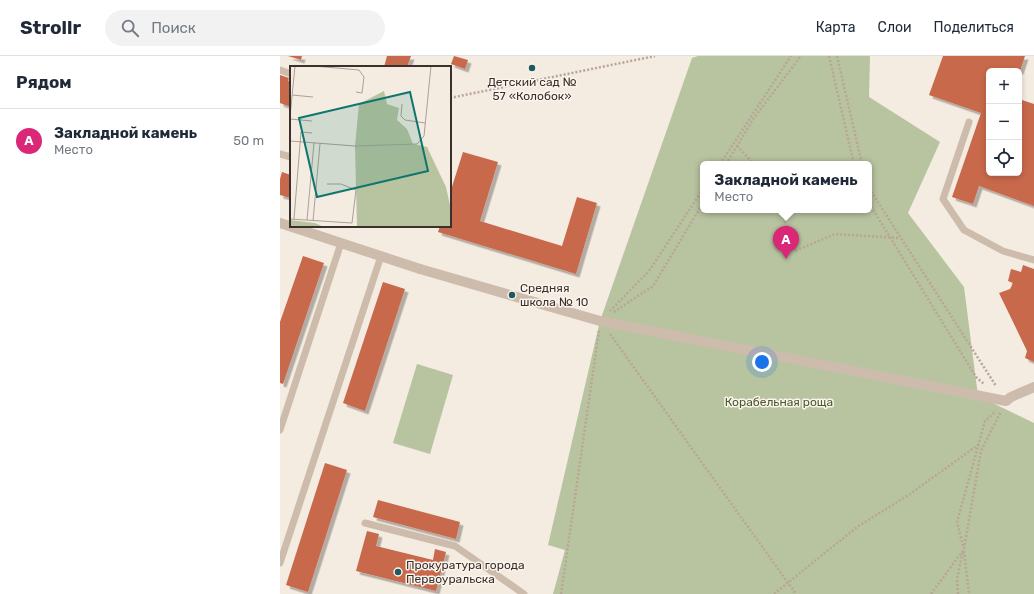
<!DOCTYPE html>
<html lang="ru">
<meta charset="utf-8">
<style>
:root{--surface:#fff;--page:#f2f2f3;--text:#1f2937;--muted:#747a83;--line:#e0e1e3;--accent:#db2777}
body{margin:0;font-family:Rubik,sans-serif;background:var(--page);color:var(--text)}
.controls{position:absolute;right:12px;top:12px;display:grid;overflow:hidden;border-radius:6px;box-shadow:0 2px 6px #0003}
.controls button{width:36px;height:36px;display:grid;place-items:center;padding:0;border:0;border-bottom:1px solid var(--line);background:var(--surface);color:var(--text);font:20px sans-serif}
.you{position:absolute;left:482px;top:306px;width:14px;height:14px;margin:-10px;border:3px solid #fff;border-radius:50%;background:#1a73e8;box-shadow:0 0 0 6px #1a73e833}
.badge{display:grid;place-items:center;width:26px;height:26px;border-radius:50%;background:var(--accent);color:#fff;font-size:13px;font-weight:700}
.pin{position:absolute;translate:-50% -33px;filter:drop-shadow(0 1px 2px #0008)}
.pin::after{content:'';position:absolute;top:21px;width:14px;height:12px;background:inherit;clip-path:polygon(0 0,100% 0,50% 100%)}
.popup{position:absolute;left:420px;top:105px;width:172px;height:52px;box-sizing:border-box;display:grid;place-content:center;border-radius:6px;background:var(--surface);filter:drop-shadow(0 1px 3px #0005);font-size:13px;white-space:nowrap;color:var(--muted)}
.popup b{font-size:15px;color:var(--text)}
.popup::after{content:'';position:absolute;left:50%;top:100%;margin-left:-8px;border:8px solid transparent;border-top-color:var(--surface)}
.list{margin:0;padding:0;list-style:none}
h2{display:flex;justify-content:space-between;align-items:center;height:52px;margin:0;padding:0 16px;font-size:17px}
h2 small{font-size:13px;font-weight:400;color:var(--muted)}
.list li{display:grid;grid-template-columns:26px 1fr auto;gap:12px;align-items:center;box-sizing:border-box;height:64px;padding:0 16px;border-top:1px solid var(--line)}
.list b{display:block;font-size:15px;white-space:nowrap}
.list p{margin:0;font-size:13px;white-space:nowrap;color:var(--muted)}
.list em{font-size:13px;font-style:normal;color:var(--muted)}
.icon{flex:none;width:22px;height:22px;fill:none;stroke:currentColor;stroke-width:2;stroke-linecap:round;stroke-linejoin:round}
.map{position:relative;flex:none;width:754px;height:538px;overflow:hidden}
header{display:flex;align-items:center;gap:24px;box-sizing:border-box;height:56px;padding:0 20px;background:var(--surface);border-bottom:1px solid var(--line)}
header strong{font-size:19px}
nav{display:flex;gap:22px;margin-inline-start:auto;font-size:14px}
.search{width:280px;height:36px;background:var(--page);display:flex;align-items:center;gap:10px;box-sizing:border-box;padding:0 14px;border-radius:22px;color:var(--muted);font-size:15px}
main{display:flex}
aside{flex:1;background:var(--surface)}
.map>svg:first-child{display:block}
.green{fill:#b8c4a0;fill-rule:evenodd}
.building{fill:#c8694b;filter:url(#shadow)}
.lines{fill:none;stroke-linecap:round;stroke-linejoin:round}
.path{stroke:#b9a596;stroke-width:2.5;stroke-dasharray:2 2;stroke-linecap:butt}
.service{stroke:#cdbbac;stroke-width:7}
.pedestrian{stroke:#cdbbac;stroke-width:10}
.minor{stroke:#cdbbac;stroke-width:10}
.poi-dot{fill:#1f5a5e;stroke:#fbf5ee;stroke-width:1.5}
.labels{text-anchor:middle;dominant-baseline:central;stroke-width:3;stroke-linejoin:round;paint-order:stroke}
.poi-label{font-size:12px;fill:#3b302b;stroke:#fbf5ee;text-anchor:start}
.park-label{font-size:12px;fill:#4a5a2e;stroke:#fbf5ee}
.inset-road{fill:none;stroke:#aaa098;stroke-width:1}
.view{fill:#0f766e;fill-opacity:0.15;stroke:#0f766e;stroke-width:2}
.inset-edge{fill:none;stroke:#3b302b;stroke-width:2}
</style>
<header>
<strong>Strollr</strong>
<div class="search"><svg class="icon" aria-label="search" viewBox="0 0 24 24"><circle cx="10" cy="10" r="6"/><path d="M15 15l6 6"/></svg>Поиск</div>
<nav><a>Карта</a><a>Слои</a><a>Поделиться</a></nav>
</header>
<main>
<aside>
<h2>Рядом<small></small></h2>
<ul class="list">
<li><span class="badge">A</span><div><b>Закладной камень</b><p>Место</p></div><em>50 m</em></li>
</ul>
</aside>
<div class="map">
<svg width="754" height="538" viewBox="0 0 754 538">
<defs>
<filter id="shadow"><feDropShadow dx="3.5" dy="3.5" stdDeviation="0" flood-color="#0004"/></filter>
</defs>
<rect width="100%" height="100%" fill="#f4ebe1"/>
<g class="green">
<path d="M 418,0 L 590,0 L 589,41 L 660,86 L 628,157 L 684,231 L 698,340 L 754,367 L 754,538 L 273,538 L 285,494 L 268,489 L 320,265 L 412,2 ZM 423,108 L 589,108 L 589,154 L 423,154 Z"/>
<path d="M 137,308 L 173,319 L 150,398 L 113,387 Z"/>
</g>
<g class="building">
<path d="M 8,0 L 22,0 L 21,4 Z"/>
<path d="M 107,0 L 131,0 L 127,11 L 104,11 Z"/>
<path d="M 174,0 L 188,4 L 185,13 L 171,8 Z"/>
<path d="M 663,0 L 745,0 L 740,15 L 709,15 L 709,117 L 739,117 L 739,43 L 754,48 L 754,150 L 699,130 L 693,148 L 672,141 L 701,57 L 649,39 Z"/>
<path d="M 0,19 L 9,22 L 8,25 L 11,26 L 11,51 L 0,47 Z"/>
<path d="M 183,96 L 218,106 L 200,165 L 282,190 L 297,141 L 317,147 L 296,218 L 158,176 L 160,170 L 170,170 L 170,137 Z"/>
<path d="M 2,116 L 11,119 L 11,142 L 0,139 L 0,123 Z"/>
<path d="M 23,200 L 44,207 L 3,328 L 0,327 L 0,266 Z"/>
<path d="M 743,209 L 754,213 L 754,306 L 745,302 L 747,295 L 719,237 L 730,233 L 733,227 L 728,225 L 731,213 L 741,216 Z"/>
<path d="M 103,226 L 125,233 L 85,355 L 63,347 Z"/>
<path d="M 45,407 L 67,414 L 28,536 L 6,529 Z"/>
<path d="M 98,444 L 180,466 L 176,483 L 93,461 Z"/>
<path d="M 87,475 L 99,478 L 96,490 L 153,504 L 155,493 L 166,496 L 156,535 L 76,515 Z"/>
</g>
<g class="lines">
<g class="path">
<path d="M 549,0 L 574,108"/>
<path d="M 557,0 L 582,108"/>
<path d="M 170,42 L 375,0"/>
<path d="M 457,90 L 474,108"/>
<path d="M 440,108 L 511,0"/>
<path d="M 446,108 L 474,62 L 521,0"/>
<path d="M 589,132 L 716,330"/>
<path d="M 589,147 L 696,321 L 704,328"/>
<path d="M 501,154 L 515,195 L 555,178 L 620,182"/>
<path d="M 330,255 L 369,215 L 423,133"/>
<path d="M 334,256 L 373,230 L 423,147"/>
<path d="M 330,278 L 516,538"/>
<path d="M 683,490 L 677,466 L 705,365 L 716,355"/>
<path d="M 684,495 L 689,538"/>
<path d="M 281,538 L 319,275"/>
<path d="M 494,538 L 577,471 L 630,438 L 698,389"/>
<path d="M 651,538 L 684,493 L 701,395 L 721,355"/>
<path d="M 678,538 L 677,523 L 683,495"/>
</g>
<g class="service">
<path d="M 0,14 L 11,18"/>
<path d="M 689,66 L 663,143 L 684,174 L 723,195 L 754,204"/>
<path d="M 0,98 L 11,101"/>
<path d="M 0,374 L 61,187"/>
<path d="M 85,467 L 175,490 L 244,538"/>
<path d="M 0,507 L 101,200"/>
</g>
<path class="pedestrian" d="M 140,213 L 320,265 L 726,345 L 731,341 L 754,331"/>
<path class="minor" d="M 0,167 L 140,213"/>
</g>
<g class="poi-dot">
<circle cx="252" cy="12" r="4"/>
<circle cx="232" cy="239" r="4"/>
<circle cx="118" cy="516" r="4"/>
</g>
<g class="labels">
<g class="poi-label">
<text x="252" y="26" text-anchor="middle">Детский сад №<tspan x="252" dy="14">57 «Колобок»</tspan></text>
<text x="240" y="232">Средняя<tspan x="240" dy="14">школа № 10</tspan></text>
<text x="126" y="509">Прокуратура города<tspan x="126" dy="14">Первоуральска</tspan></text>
</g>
<g class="park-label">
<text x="499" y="346">Корабельная роща</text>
</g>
</g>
<g transform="translate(10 10)">
<rect width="161" height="161" fill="#f4ebe1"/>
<path d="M 94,25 L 97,38 L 109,42 L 107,54 L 117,63 L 123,78 L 137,81 L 156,121 L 161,144 L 161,161 L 67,161 L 65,80 L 69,38 ZM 0,154 L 25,157 L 34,161 L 0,161 Z" fill="#b8c4a0"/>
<path class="inset-road" d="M 24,0 L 69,4 L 74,11 L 72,27 L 66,26M 2,29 L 23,31M 112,38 L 111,50 L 115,54 L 135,57M 0,51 L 5,0M 0,53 L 22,55M 0,75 L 65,80 L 127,78 L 134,70 L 141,0M 0,153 L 62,157 L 66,124 L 51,118 L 37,118M 4,153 L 11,66 L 22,67M 17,154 L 24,77M 23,155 L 30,78"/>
<path class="view" d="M 120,26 L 138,105 L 27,131 L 9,52 Z"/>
<rect width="161" height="161" class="inset-edge"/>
</g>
</svg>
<div class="controls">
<button>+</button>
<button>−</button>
<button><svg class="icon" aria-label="locate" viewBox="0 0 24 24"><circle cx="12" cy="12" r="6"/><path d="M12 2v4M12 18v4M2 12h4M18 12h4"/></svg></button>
</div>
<div class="you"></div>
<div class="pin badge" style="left:506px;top:203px">A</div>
<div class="popup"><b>Закладной камень</b>Место</div>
</div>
</main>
